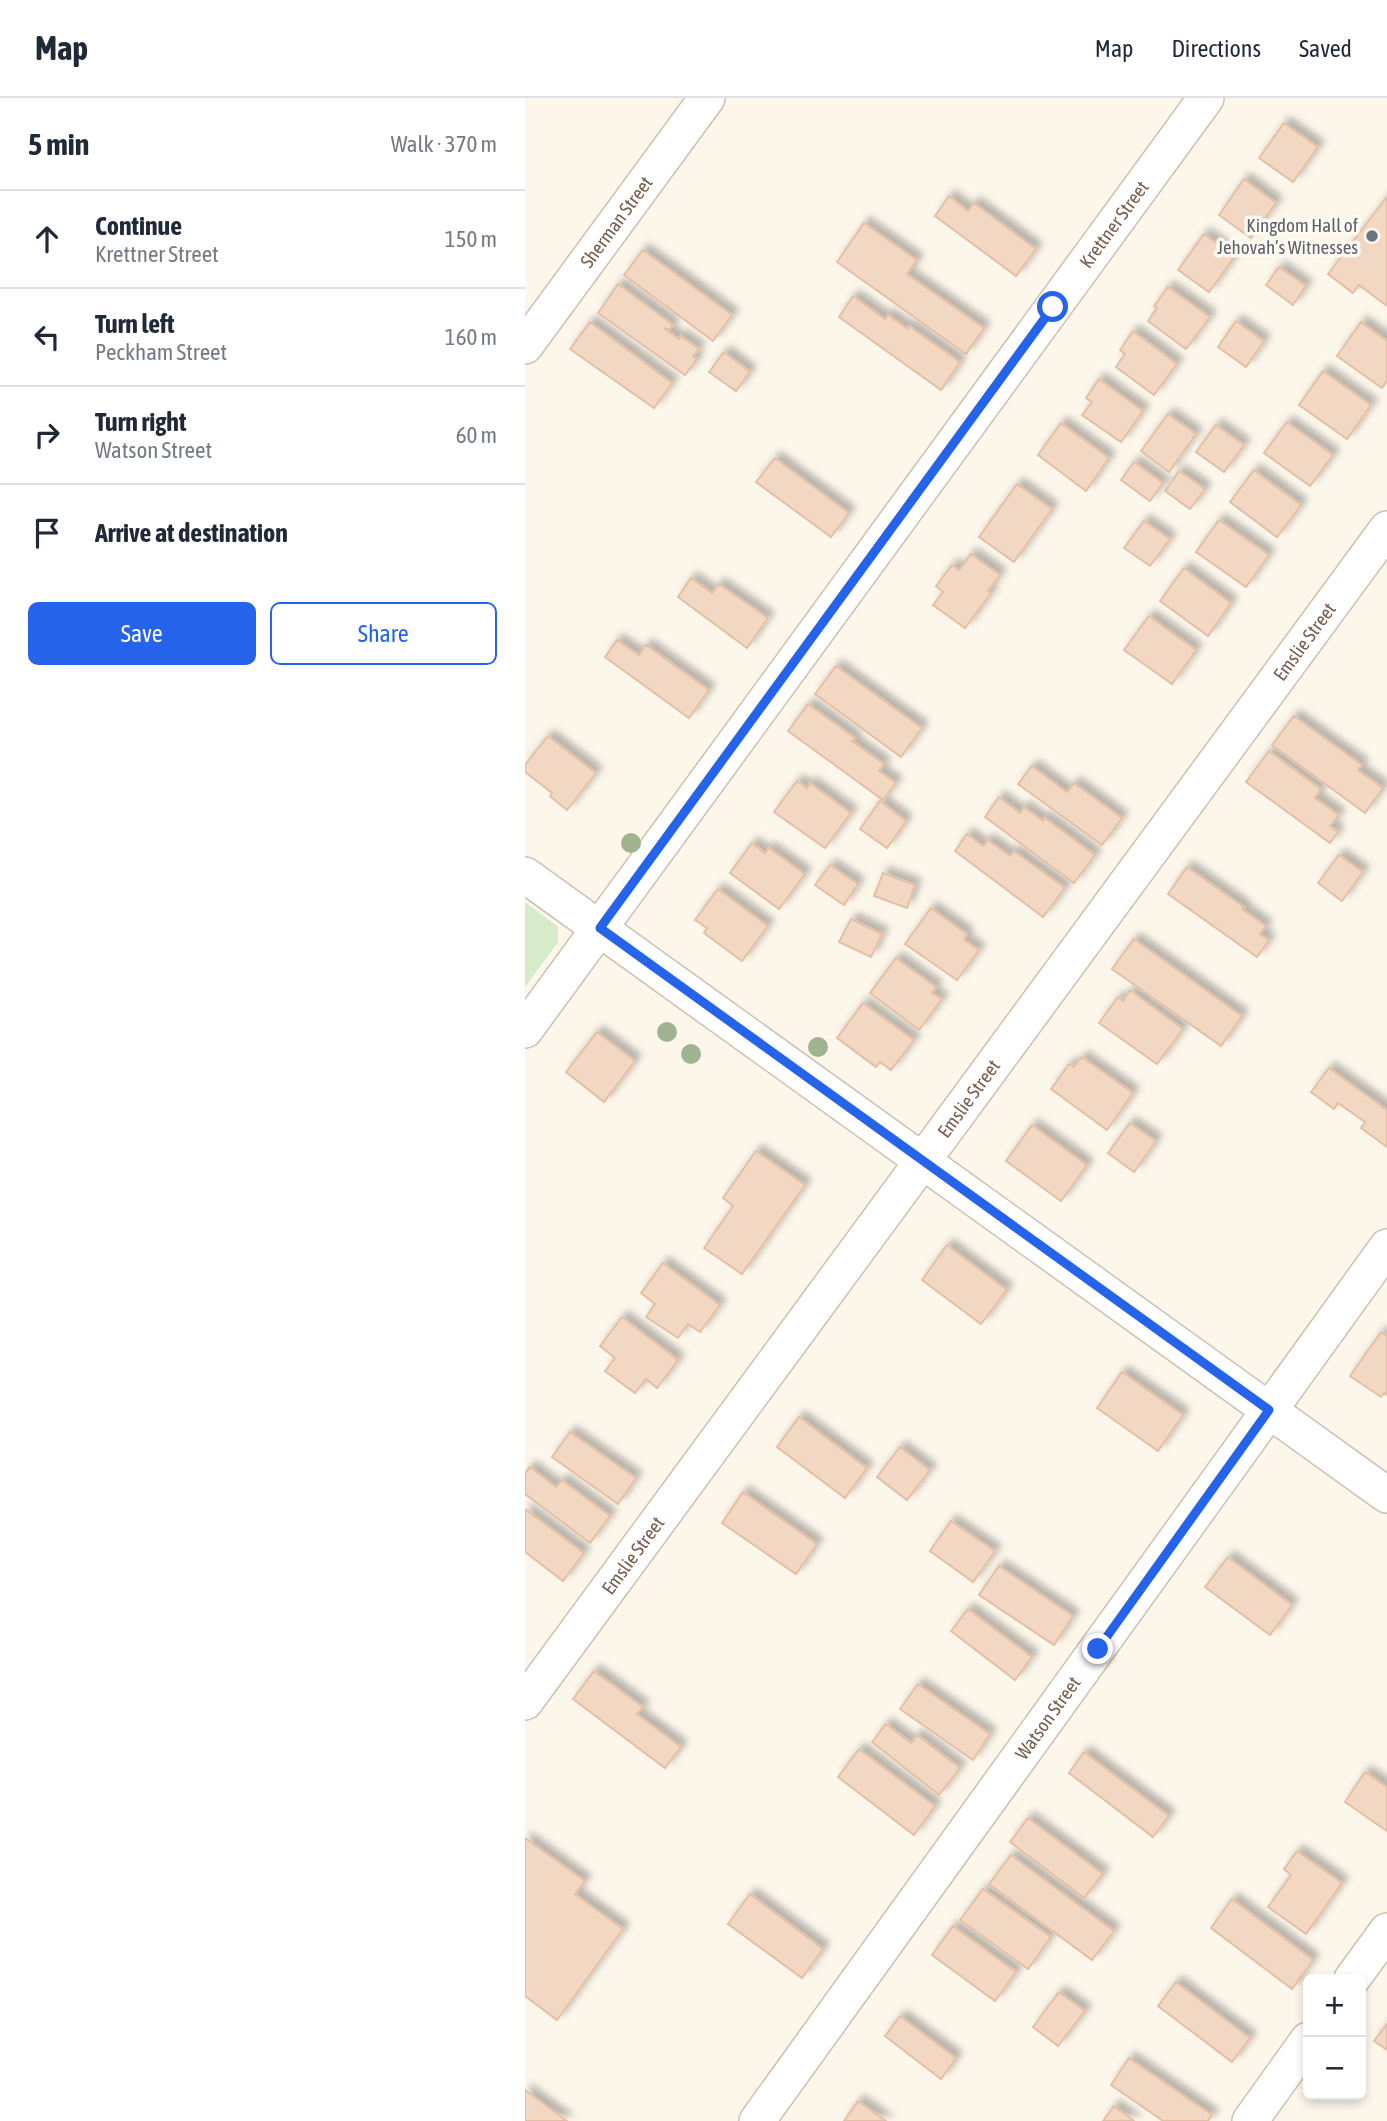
<!DOCTYPE html>
<meta charset="utf-8">
<style>
:root{--surface:#fff;--page:#f2f2f3;--text:#1f2937;--muted:#747a83;--line:#e0e1e3;--accent:#2563eb}
body{margin:0;font-family:"Asap Condensed",sans-serif;background:var(--page);color:var(--text)}
.controls{position:absolute;right:21px;bottom:21px;display:grid;overflow:hidden;border-radius:10px;box-shadow:0 4px 10px #0003}
.controls button{width:63px;height:63px;display:grid;place-items:center;padding:0;border:0;border-bottom:2px solid var(--line);background:var(--surface);color:var(--text);font:35px sans-serif}
.stop{position:absolute;width:21px;height:21px;margin:-16px;border:5px solid #2563eb;border-radius:50%;background:#fff}
.stop.end{background:#2563eb;border-color:#fff;box-shadow:0 2px 7px #0008}
.list{margin:0;padding:0;list-style:none}
h2{display:flex;justify-content:space-between;align-items:center;height:91px;margin:0;padding:0 28px;font-size:30px}
h2 small{font-size:23px;font-weight:400;color:var(--muted)}
.list li{display:grid;grid-template-columns:46px 1fr auto;gap:21px;align-items:center;box-sizing:border-box;height:98px;padding:0 28px;border-top:2px solid var(--line)}
.list b{display:block;font-size:26px;white-space:nowrap}
.list p{margin:0;font-size:23px;white-space:nowrap;color:var(--muted)}
.list em{font-size:23px;font-style:normal;color:var(--muted)}
.actions{display:flex;gap:14px;padding:21px 28px}
.actions a{flex:1;padding:16px 0;border:2px solid var(--accent);border-radius:10px;text-align:center;font-size:24px;color:var(--accent)}
.actions .main{background:var(--accent);color:#fff}
.icon{flex:none;width:38px;height:38px;fill:none;stroke:currentColor;stroke-width:2;stroke-linecap:round;stroke-linejoin:round}
.map{position:relative;flex:none;width:862px;height:2023px;overflow:hidden}
header{display:flex;align-items:center;gap:42px;box-sizing:border-box;height:98px;padding:0 35px;background:var(--surface);border-bottom:2px solid var(--line)}
header strong{font-size:33px}
nav{display:flex;gap:38px;margin-inline-start:auto;font-size:24px}
main{display:flex}
aside{flex:1;background:var(--surface)}
.map>svg:first-child{display:block}
.green{fill:#d5ebc9}
.building{fill:#f2d8c3;stroke:#e5bfa3;stroke-width:2;filter:url(#shadow)}
.lines{fill:none;stroke-linecap:round;stroke-linejoin:round}
.street-casing{stroke:#cfbfb0;stroke-width:38}
.street{stroke:#fff;stroke-width:35}
.tree{fill:#a0b490}
.route{stroke:#2563eb;stroke-width:9}
.worship-dot{fill:#6b7280;stroke:#fffaf2;stroke-width:2.5}
.labels{text-anchor:middle;dominant-baseline:central;stroke-width:7;stroke-linejoin:round;paint-order:stroke}
.street-label{font-size:19px;fill:#785e4d;stroke:#fffaf2}
.worship-label{font-size:19px;fill:#5b616d;stroke:#fffaf2;text-anchor:end}
</style>
<header>
<strong>Map</strong>
<nav><a>Map</a><a>Directions</a><a>Saved</a></nav>
</header>
<main>
<aside>
<h2>5 min<small>Walk · 370 m</small></h2>
<ul class="list">
<li><svg class="icon" aria-label="ahead" viewBox="0 0 24 24"><path d="M12 20V5M6 11l6-6 6 6"/></svg><div><b>Continue</b><p>Krettner Street</p></div><em>150 m</em></li>
<li><svg class="icon" aria-label="left" viewBox="0 0 24 24"><path d="M17 20v-9H6M10 6l-5 5 5 5"/></svg><div><b>Turn left</b><p>Peckham Street</p></div><em>160 m</em></li>
<li><svg class="icon" aria-label="right" viewBox="0 0 24 24"><path d="M7 20v-9h11M14 6l5 5-5 5"/></svg><div><b>Turn right</b><p>Watson Street</p></div><em>60 m</em></li>
<li><svg class="icon" aria-label="arrive" viewBox="0 0 24 24"><path d="M6 21V4h12l-3 4 3 4H6"/></svg><div><b>Arrive at destination</b></div></li>
</ul>
<div class="actions"><a class="main">Save</a><a>Share</a></div>
</aside>
<div class="map">
<svg width="862" height="2023" viewBox="0 0 862 2023">
<defs>
<filter id="shadow"><feDropShadow dx="6" dy="-6" stdDeviation="3.5" flood-color="#0004"/></filter>
</defs>
<rect width="100%" height="100%" fill="#fdf7eb"/>
<path class="green" d="M 0,804 L 33,829 L 33,844 L 0,889 Z"/>
<g class="building">
<path d="M 759,25 L 793,49 L 768,84 L 734,60 Z"/>
<path d="M 719,81 L 751,105 L 726,140 L 694,117 Z"/>
<path d="M 424,98 L 443,113 L 449,105 L 511,151 L 491,178 L 410,118 Z"/>
<path d="M 861,100 L 862,101 L 862,208 L 834,187 L 828,195 L 803,176 Z"/>
<path d="M 339,125 L 392,162 L 382,176 L 459,230 L 441,256 L 312,164 Z"/>
<path d="M 679,136 L 710,158 L 684,194 L 653,172 Z"/>
<path d="M 118,152 L 207,217 L 188,243 L 99,177 Z"/>
<path d="M 754,169 L 781,188 L 768,207 L 741,187 Z"/>
<path d="M 93,186 L 148,227 L 144,232 L 139,230 L 154,241 L 156,238 L 174,251 L 168,258 L 172,261 L 160,277 L 73,215 Z"/>
<path d="M 643,189 L 685,219 L 661,251 L 623,223 L 632,210 L 629,208 Z"/>
<path d="M 328,198 L 360,221 L 363,217 L 383,231 L 384,228 L 435,264 L 416,292 L 314,219 Z"/>
<path d="M 711,223 L 739,243 L 721,269 L 693,249 Z"/>
<path d="M 65,224 L 147,285 L 129,310 L 45,251 Z"/>
<path d="M 836,224 L 862,243 L 862,283 L 857,290 L 812,258 Z"/>
<path d="M 608,233 L 652,266 L 629,297 L 591,269 L 600,256 L 595,252 Z"/>
<path d="M 199,254 L 225,274 L 211,293 L 184,274 Z"/>
<path d="M 798,273 L 846,307 L 822,341 L 774,307 Z"/>
<path d="M 574,281 L 618,313 L 596,344 L 557,317 L 567,304 L 561,300 Z"/>
<path d="M 643,316 L 671,336 L 644,374 L 616,353 Z"/>
<path d="M 762,324 L 808,357 L 785,388 L 739,355 Z"/>
<path d="M 536,325 L 584,360 L 561,393 L 513,357 Z"/>
<path d="M 691,327 L 719,347 L 699,374 L 671,354 Z"/>
<path d="M 250,360 L 324,415 L 306,439 L 231,384 Z"/>
<path d="M 609,364 L 638,385 L 625,403 L 596,382 Z"/>
<path d="M 729,372 L 776,407 L 752,439 L 705,404 Z"/>
<path d="M 654,373 L 680,391 L 665,411 L 640,393 Z"/>
<path d="M 492,386 L 527,411 L 489,464 L 454,439 Z"/>
<path d="M 694,422 L 744,457 L 721,489 L 671,454 Z"/>
<path d="M 619,423 L 645,441 L 625,468 L 599,450 Z"/>
<path d="M 446,456 L 475,477 L 463,493 L 466,495 L 440,530 L 408,507 L 418,494 L 411,488 L 427,467 L 434,472 Z"/>
<path d="M 659,470 L 706,505 L 683,538 L 635,503 Z"/>
<path d="M 166,480 L 187,495 L 194,486 L 243,520 L 222,550 L 153,499 Z"/>
<path d="M 624,518 L 671,552 L 647,586 L 599,552 Z"/>
<path d="M 92,542 L 114,557 L 121,547 L 184,592 L 164,620 L 80,559 Z"/>
<path d="M 311,568 L 397,630 L 376,659 L 290,596 Z"/>
<path d="M 283,606 L 330,640 L 327,643 L 359,666 L 354,673 L 371,685 L 358,702 L 263,633 Z"/>
<path d="M 769,618 L 837,667 L 833,672 L 858,690 L 840,715 L 747,647 Z"/>
<path d="M 23,638 L 71,675 L 42,712 L 25,698 L 27,695 L 0,674 L 0,667 Z"/>
<path d="M 744,653 L 796,691 L 790,700 L 814,717 L 805,728 L 813,734 L 805,745 L 721,684 Z"/>
<path d="M 507,668 L 542,694 L 549,685 L 597,720 L 577,747 L 493,686 Z"/>
<path d="M 272,683 L 282,690 L 285,685 L 326,715 L 300,750 L 249,714 Z"/>
<path d="M 474,699 L 495,715 L 499,709 L 518,723 L 520,720 L 570,757 L 549,785 L 460,719 Z"/>
<path d="M 355,703 L 381,723 L 362,750 L 335,731 Z"/>
<path d="M 442,736 L 458,748 L 463,742 L 485,758 L 489,753 L 540,790 L 518,819 L 430,753 Z"/>
<path d="M 227,745 L 240,755 L 244,750 L 280,776 L 254,811 L 205,775 Z"/>
<path d="M 814,757 L 838,774 L 817,803 L 793,785 Z"/>
<path d="M 305,767 L 333,786 L 319,807 L 290,787 Z"/>
<path d="M 662,769 L 719,809 L 717,811 L 741,828 L 735,836 L 744,842 L 732,859 L 643,796 Z"/>
<path d="M 358,775 L 390,787 L 382,810 L 349,798 Z"/>
<path d="M 193,791 L 243,828 L 217,863 L 179,835 L 182,830 L 170,822 Z"/>
<path d="M 406,810 L 442,836 L 439,842 L 454,852 L 432,882 L 380,846 Z"/>
<path d="M 326,821 L 357,836 L 346,859 L 314,844 Z"/>
<path d="M 609,841 L 717,918 L 696,948 L 587,871 Z"/>
<path d="M 371,860 L 411,889 L 407,895 L 417,901 L 394,932 L 345,895 Z"/>
<path d="M 605,892 L 658,931 L 632,966 L 574,925 L 593,899 L 598,903 Z"/>
<path d="M 338,905 L 389,942 L 366,972 L 355,964 L 351,969 L 312,940 Z"/>
<path d="M 72,934 L 110,963 L 79,1004 L 41,974 Z"/>
<path d="M 557,959 L 608,995 L 582,1032 L 526,991 L 544,966 L 549,969 Z"/>
<path d="M 804,970 L 862,1012 L 862,1049 L 836,1030 L 840,1024 L 813,1005 L 809,1011 L 786,994 Z"/>
<path d="M 605,1025 L 631,1043 L 609,1074 L 583,1055 Z"/>
<path d="M 507,1027 L 562,1067 L 536,1103 L 481,1063 Z"/>
<path d="M 231,1053 L 280,1087 L 217,1176 L 179,1150 L 208,1108 L 198,1100 Z"/>
<path d="M 422,1147 L 482,1192 L 456,1226 L 397,1182 Z"/>
<path d="M 138,1165 L 195,1207 L 175,1234 L 163,1226 L 153,1240 L 121,1219 L 130,1206 L 116,1195 Z"/>
<path d="M 97,1219 L 153,1262 L 132,1290 L 121,1281 L 110,1295 L 80,1273 L 90,1260 L 75,1248 Z"/>
<path d="M 856,1234 L 862,1238 L 862,1297 L 859,1295 L 856,1299 L 825,1278 Z"/>
<path d="M 597,1274 L 658,1317 L 633,1353 L 572,1310 Z"/>
<path d="M 274,1319 L 342,1370 L 320,1400 L 252,1349 Z"/>
<path d="M 45,1334 L 111,1380 L 93,1406 L 27,1359 Z"/>
<path d="M 375,1349 L 405,1372 L 382,1402 L 352,1379 Z"/>
<path d="M 5,1369 L 31,1389 L 37,1382 L 85,1418 L 65,1445 L 0,1396 L 0,1375 Z"/>
<path d="M 218,1394 L 292,1446 L 271,1476 L 197,1425 Z"/>
<path d="M 0,1411 L 59,1455 L 38,1483 L 0,1454 Z"/>
<path d="M 426,1423 L 470,1453 L 448,1484 L 405,1453 Z"/>
<path d="M 703,1459 L 767,1507 L 745,1537 L 680,1489 Z"/>
<path d="M 474,1468 L 548,1518 L 529,1547 L 454,1497 Z"/>
<path d="M 443,1511 L 507,1559 L 490,1582 L 426,1533 Z"/>
<path d="M 69,1573 L 118,1609 L 112,1616 L 156,1649 L 140,1670 L 48,1601 Z"/>
<path d="M 393,1586 L 465,1636 L 448,1662 L 375,1611 Z"/>
<path d="M 361,1626 L 386,1645 L 392,1637 L 435,1670 L 414,1697 L 347,1644 Z"/>
<path d="M 334,1651 L 410,1708 L 389,1737 L 313,1679 Z"/>
<path d="M 559,1654 L 644,1718 L 628,1739 L 544,1675 Z"/>
<path d="M 840,1674 L 862,1689 L 862,1733 L 820,1704 Z"/>
<path d="M 503,1720 L 578,1776 L 559,1800 L 485,1744 Z"/>
<path d="M 0,1740 L 60,1783 L 50,1796 L 98,1831 L 32,1922 L 0,1898 Z"/>
<path d="M 772,1753 L 817,1785 L 781,1836 L 743,1809 L 766,1777 L 759,1771 Z"/>
<path d="M 486,1757 L 589,1833 L 567,1862 L 464,1786 Z"/>
<path d="M 458,1791 L 526,1839 L 503,1871 L 435,1822 Z"/>
<path d="M 225,1796 L 298,1851 L 277,1880 L 203,1826 Z"/>
<path d="M 707,1801 L 788,1862 L 767,1891 L 686,1830 Z"/>
<path d="M 428,1828 L 491,1874 L 470,1903 L 407,1857 Z"/>
<path d="M 651,1884 L 725,1940 L 707,1964 L 633,1908 Z"/>
<path d="M 534,1894 L 560,1913 L 533,1948 L 508,1929 Z"/>
<path d="M 375,1918 L 431,1960 L 416,1981 L 360,1938 Z"/>
<path d="M 862,1926 L 862,1952 L 849,1943 Z"/>
<path d="M 604,1960 L 687,2017 L 683,2023 L 638,2023 L 586,1987 Z"/>
<path d="M 0,1992 L 42,2023 L 0,2023 Z"/>
<path d="M 333,2003 L 361,2023 L 319,2023 Z"/>
<path d="M 589,2008 L 609,2023 L 578,2023 Z"/>
</g>
<g class="lines">
<defs>
<g id="street">
<path id="s1" d="M 0,248 L 182,0"/>
<path d="M 0,777 L 862,1397"/>
<path id="s2" d="M 0,932 L 681,0"/>
<path id="s3" d="M 0,1604 L 862,431"/>
<path d="M 827,1881 L 862,1833"/>
<path id="s4" d="M 232,2023 L 862,1149"/>
<path d="M 725,2023 L 783,1942"/>
</g>
</defs>
<use href="#street" class="street-casing"/>
<use href="#street" class="street"/>
</g>
<g class="tree">
<circle cx="106" cy="745" r="10"/>
<circle cx="142" cy="934" r="10"/>
<circle cx="293" cy="949" r="10"/>
<circle cx="166" cy="956" r="10"/>
</g>
<g class="lines">
<path class="route" d="M 528,209 L 75,830 L 744,1312 L 573,1551"/>
</g>
<circle class="worship-dot" cx="847" cy="138" r="7"/>
<g class="labels">
<g class="street-label">
<text stroke="none"><textPath href="#s1" startOffset="154">Sherman Street</textPath></text>
<text stroke="none"><textPath href="#s2" startOffset="998">Krettner Street</textPath></text>
<text stroke="none"><textPath href="#s3" startOffset="1316">Emslie Street</textPath></text>
<text stroke="none"><textPath href="#s3" startOffset="749">Emslie Street</textPath></text>
<text stroke="none"><textPath href="#s3" startOffset="182">Emslie Street</textPath></text>
<text stroke="none"><textPath href="#s4" startOffset="497">Watson Street</textPath></text>
</g>
<g class="worship-label">
<text x="833" y="127">Kingdom Hall of<tspan x="833" dy="22">Jehovah’s Witnesses</tspan></text>
</g>
</g>
</svg>
<div class="controls">
<button>+</button>
<button>−</button>
</div>
<div class="stop" style="left:528px;top:209px"></div>
<div class="stop end" style="left:573px;top:1551px"></div>
</div>
</main>
